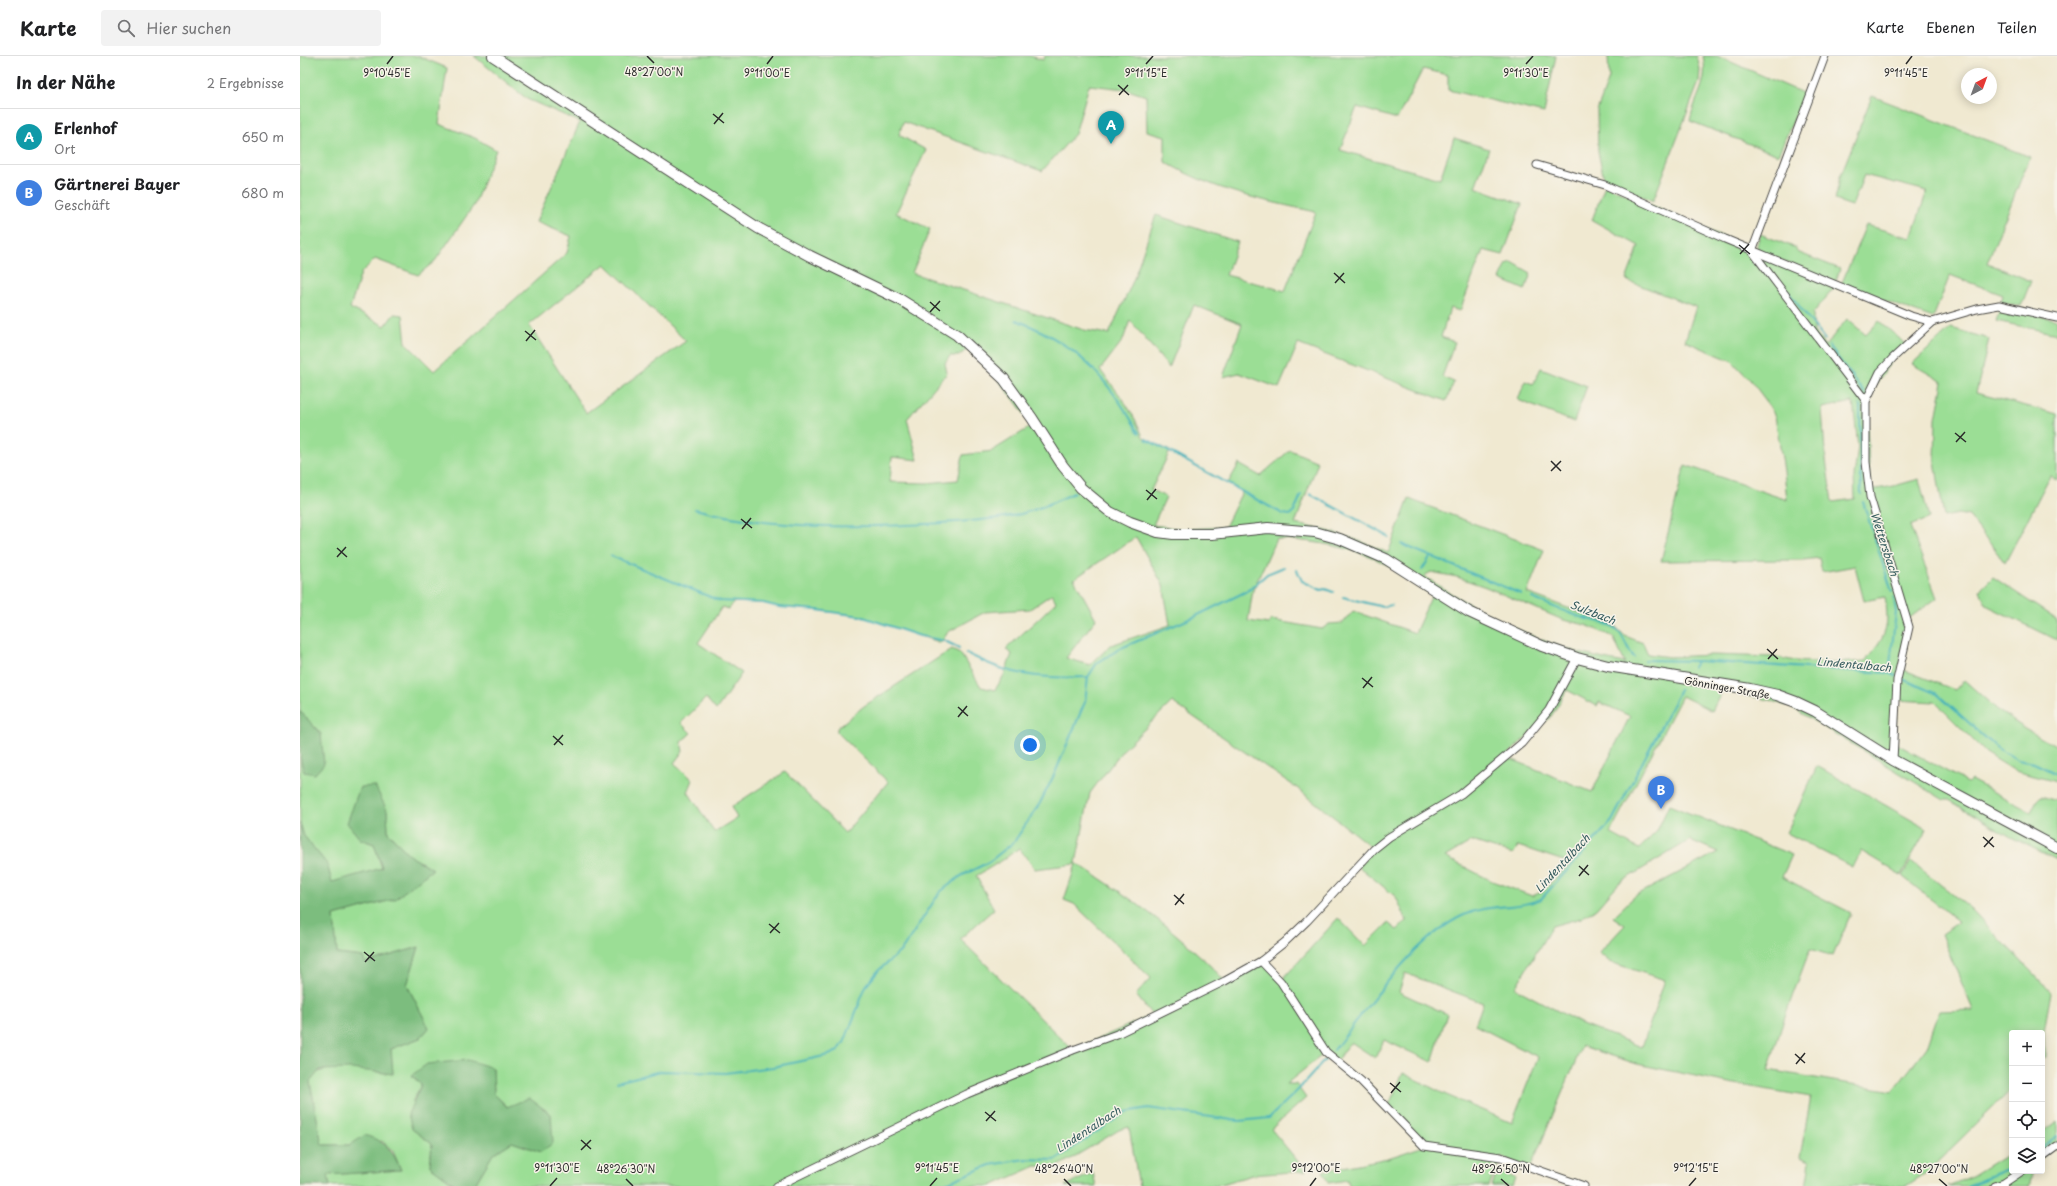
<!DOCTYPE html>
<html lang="de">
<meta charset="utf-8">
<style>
:root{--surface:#fff;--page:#f2f2f2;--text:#202124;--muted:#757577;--line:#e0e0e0;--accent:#db2777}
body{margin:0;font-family:"Playpen Sans",sans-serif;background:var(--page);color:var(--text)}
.controls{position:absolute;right:12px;bottom:12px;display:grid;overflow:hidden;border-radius:4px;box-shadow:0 2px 10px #0003}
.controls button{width:36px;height:36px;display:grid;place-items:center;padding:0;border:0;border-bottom:1px solid var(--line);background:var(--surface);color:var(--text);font:20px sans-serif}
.compass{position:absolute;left:1661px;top:12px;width:36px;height:36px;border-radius:50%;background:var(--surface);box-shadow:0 2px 10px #0003;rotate:41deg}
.you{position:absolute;left:730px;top:689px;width:14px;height:14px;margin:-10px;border:3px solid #fff;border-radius:50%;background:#1a73e8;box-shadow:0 0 0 6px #1a73e833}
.badge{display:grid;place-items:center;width:26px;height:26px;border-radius:50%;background:var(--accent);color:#fff;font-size:13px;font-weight:700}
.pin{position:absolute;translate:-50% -33px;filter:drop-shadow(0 1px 2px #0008)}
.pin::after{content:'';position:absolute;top:21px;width:14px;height:12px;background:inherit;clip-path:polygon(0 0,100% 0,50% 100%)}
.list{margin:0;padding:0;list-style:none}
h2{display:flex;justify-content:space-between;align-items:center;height:52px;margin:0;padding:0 16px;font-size:17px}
h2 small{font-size:13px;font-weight:400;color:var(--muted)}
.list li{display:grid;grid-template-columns:26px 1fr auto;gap:12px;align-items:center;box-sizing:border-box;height:56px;padding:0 16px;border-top:1px solid var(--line)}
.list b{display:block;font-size:15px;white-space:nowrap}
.list p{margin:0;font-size:13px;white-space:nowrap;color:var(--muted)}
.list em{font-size:13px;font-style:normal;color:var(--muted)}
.icon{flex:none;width:22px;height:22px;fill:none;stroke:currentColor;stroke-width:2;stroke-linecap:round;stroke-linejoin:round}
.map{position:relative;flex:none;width:1757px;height:1130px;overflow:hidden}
header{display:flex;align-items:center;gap:24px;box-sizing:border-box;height:56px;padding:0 20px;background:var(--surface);border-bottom:1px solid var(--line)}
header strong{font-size:19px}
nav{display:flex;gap:22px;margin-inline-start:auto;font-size:14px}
.search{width:280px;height:36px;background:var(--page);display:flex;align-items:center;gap:10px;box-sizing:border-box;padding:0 14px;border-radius:4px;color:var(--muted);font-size:15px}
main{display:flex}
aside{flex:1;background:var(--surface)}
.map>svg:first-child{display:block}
.green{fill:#9bde95;stroke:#638460;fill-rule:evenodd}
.forest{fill:#7cbd7e;stroke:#547454}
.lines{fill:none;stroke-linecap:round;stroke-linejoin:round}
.stream{stroke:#41b1ba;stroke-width:2}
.street-casing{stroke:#494844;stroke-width:9}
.secondary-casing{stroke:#494844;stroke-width:12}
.street{stroke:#fff;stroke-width:7}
.secondary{stroke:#fff;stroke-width:10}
.ticks{fill:none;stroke:#2b2b2b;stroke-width:1.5}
.labels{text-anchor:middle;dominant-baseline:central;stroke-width:3;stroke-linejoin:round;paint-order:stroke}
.street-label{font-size:10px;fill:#2b2b2b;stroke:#f7f3e8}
.water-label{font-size:11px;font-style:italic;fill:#335a5d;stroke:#f7f3e8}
.ticks-label{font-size:10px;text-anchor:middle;fill:#2b2b2b;stroke:#f7f3e8;stroke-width:3;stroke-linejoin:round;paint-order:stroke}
</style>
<header>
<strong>Karte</strong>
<div class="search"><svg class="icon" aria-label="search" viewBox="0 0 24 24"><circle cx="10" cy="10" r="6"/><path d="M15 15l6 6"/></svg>Hier suchen</div>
<nav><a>Karte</a><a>Ebenen</a><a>Teilen</a></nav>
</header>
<main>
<aside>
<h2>In der Nähe<small>2 Ergebnisse</small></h2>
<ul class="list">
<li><span class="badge" style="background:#0f9aa8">A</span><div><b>Erlenhof</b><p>Ort</p></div><em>650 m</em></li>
<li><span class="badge" style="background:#3f7fe0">B</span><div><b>Gärtnerei Bayer</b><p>Geschäft</p></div><em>680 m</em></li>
</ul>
</aside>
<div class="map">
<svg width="1757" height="1130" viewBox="0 0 1757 1130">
<rect width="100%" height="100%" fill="#f7f3e8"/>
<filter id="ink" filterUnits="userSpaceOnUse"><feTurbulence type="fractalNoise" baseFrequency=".025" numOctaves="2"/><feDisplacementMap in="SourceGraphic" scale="8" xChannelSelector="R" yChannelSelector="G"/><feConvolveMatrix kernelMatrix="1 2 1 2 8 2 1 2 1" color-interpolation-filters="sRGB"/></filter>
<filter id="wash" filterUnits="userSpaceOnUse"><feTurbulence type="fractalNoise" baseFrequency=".012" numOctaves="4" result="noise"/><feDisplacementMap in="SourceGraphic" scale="16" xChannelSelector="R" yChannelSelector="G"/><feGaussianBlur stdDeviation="0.9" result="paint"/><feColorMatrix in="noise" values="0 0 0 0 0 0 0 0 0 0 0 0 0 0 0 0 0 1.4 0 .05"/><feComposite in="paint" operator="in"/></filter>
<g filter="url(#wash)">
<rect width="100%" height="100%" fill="#f0e9d1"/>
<g class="green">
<path d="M 0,0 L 118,0 L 147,12 L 139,68 L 175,82 L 196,94 L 174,149 L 135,205 L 118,219 L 75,203 L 61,217 L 50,252 L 85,270 L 94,258 L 103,259 L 106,287 L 134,315 L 267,197 L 271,180 L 236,166 L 280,66 L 227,43 L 174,0 L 730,0 L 743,4 L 745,0 L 1256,0 L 1244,57 L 1148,34 L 1148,19 L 1123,13 L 1097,63 L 1057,51 L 1040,94 L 1140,123 L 1154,82 L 1189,93 L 1175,131 L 1222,148 L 1203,199 L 1183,194 L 1160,255 L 1150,252 L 1141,281 L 1155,286 L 1142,321 L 1154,326 L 1146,345 L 998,288 L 979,332 L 939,317 L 923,321 L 942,268 L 894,249 L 869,312 L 830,264 L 823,284 L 800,314 C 817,335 834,356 843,381 L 870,395 L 851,434 L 866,441 L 853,469 L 884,473 L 925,471 L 942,436 L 928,427 L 939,408 L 960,420 L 990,394 L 1018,406 L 995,468 C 1029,474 1056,482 1088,497 L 1109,443 L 1244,494 L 1227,537 L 1306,566 L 1316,571 L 1325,580 L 1343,587 L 1348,598 L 1369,601 L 1411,599 L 1476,601 L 1495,605 L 1534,607 L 1565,605 C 1586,581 1590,573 1585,541 L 1564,545 L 1555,510 L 1522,516 L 1519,502 L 1503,504 L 1361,505 L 1385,409 L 1487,444 L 1484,415 L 1475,360 L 1467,346 L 1452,326 L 1432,305 L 1385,285 L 1396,251 L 1326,224 L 1339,190 L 1292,164 L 1305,129 L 1536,230 L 1513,257 L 1514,276 L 1525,290 L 1547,263 L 1566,279 L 1579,265 L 1607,289 L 1593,302 L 1566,345 L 1570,434 L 1594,430 L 1619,423 L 1629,462 L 1610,470 L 1637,542 L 1608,563 L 1599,612 L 1655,634 L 1664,624 L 1700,656 L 1724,672 L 1757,691 L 1757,726 L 1715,715 L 1686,697 L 1635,646 L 1596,644 L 1595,687 L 1668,727 L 1671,724 L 1731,756 L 1737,744 L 1741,740 L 1757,745 L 1757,804 L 1711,781 L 1649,744 L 1644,744 L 1491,651 L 1469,644 L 1422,635 L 1412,655 L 1382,640 L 1310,777 L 1339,793 L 1357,775 L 1369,749 L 1492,799 L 1482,821 L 1551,857 L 1533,900 L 1510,893 L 1485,960 L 1468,1014 L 1593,1035 L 1627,991 L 1639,955 L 1673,954 L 1641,878 L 1659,866 L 1602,820 L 1611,805 L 1672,854 L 1751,936 L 1744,975 L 1745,1001 L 1742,1004 L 1742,977 L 1712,977 L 1712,1033 L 1626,1117 L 1606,1130 L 1506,1130 L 1510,1105 L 1500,1101 L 1511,1041 L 1434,1028 L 1337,1008 L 1282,990 L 1230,1113 L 1201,1101 L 1189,1130 L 1050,1130 L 1047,1124 L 1028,1127 L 1023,1115 L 1088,1102 L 1124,1090 L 1088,1051 L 1103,1017 L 1144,1038 L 1212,1067 L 1238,1001 L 1175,969 L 1183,947 L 1105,917 L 1099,936 L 1147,958 L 1132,1006 L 1084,984 L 1075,1002 L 1051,986 L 1036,1005 L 1026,996 L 986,1028 L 996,1028 L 1006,1042 L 971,1073 L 1006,1115 L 952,1119 L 915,1130 L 839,1130 L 829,1071 L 819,1074 L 757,1111 L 736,1110 L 691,1130 L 174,1130 L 193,1098 L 212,1086 L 241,1096 L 208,1051 L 194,1038 L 193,1012 L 112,1020 L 121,1029 L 113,1044 L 112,1073 L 132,1088 L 130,1110 L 157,1130 L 30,1130 L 27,1119 L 101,1114 L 93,1095 L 82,1085 L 51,1089 L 22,1089 L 10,1026 L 11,1020 C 33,1005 68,1015 93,1018 L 91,993 L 120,982 L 129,972 L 107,929 L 119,891 L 65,907 L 63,901 L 37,898 L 34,860 L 95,843 L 133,813 L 110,800 L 88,776 L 87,754 L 60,783 L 74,788 L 82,812 L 32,827 L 27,808 L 4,780 L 0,767 L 0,701 L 21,678 L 0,655 ZM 789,29 L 825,33 L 846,40 L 847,75 L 865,80 L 865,106 C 915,135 961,144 1016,156 L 985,235 L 926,219 L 938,186 L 856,159 L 833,225 L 809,278 L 784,274 L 612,217 L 630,173 L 596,157 L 626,94 L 599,79 L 603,66 L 742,115 L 775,78 ZM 305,208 L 386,285 L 286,357 L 229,269 ZM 667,293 C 693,315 714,341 732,370 L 692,395 L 663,399 L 658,424 L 627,427 L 590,426 L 592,401 L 618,404 L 607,363 L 647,317 L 645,307 L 650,300 L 659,300 ZM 1553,346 L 1558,391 L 1554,420 L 1555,443 L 1532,446 L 1525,397 L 1522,352 ZM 836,481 L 863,529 L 870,569 L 811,589 L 790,609 L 766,602 L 796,563 L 774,523 ZM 976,483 C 1007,484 1040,489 1069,500 C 1087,507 1116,528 1132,539 L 1115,577 L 1053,555 L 1043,567 L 1029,568 L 1022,573 L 971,564 L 969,568 L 948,565 L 953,534 ZM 1131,516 L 1157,521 L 1186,531 L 1263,564 L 1286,569 L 1313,581 L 1325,607 C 1253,596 1184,560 1124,520 ZM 752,538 L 756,546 L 706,593 L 712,598 L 704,619 L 695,634 L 681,631 L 660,597 L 652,593 L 564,650 L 537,672 L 537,676 L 588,726 L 545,777 L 485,716 L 431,751 L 437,762 L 414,776 L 388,736 L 393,724 L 374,707 L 383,695 L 381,686 L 391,677 L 381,667 L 406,642 L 416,654 L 442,617 L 398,587 L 422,551 L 429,553 L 434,546 L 463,547 L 479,551 L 517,554 L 560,560 L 641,587 L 648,576 L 685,556 L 730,553 ZM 1267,634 L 1297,650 L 1299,646 L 1330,660 L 1292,736 L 1206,701 L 1233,674 L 1250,662 ZM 872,646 L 997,732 L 1074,793 L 1058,810 L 1096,841 L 1107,865 L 1097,874 L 1088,867 L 1065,890 L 1038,862 L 981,925 L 961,905 L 925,925 C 879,876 833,843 776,807 L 790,737 L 822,695 ZM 1390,784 L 1418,796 L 1335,840 L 1313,861 L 1325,869 L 1299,897 L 1310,906 L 1365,924 L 1342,991 L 1282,968 L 1215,932 L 1252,870 L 1281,862 L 1296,853 L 1319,827 ZM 1172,785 L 1213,798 L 1218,790 L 1270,807 L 1242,836 L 1232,840 L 1192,825 L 1145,801 ZM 719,792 L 735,813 L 776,808 L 764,844 L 774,848 L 851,922 L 836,939 L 852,959 L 773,994 L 660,883 L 694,853 L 676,820 L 703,804 Z"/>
<path d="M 1308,0 L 1397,0 L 1400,14 L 1399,26 L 1353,145 L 1304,123 L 1298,96 L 1297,55 L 1309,22 Z"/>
<path d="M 1403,0 L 1417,0 L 1505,38 L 1478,99 L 1390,65 C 1395,39 1409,28 1403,0 Z"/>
<path d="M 1572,40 L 1730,101 L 1687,207 L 1731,225 L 1721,250 L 1701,246 L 1703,239 L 1650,219 L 1633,262 L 1541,229 L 1566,169 L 1611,182 L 1627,135 L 1564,119 L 1552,150 L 1535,144 L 1540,121 Z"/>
<path d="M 1460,178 L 1496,192 L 1497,196 L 1540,213 L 1535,227 L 1458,194 L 1457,189 Z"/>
<path d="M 1212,206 L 1231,217 L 1225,234 L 1200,223 L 1207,208 Z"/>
<path d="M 1701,251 L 1757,264 L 1757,278 L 1696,265 Z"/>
<path d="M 1651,272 L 1689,283 L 1676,337 L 1757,358 L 1757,424 L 1750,420 L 1705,507 L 1669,460 L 1658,458 L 1644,461 L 1635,405 L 1636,363 L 1643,326 L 1612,308 Z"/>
<path d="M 1241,312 L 1287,330 L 1274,366 L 1218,344 L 1225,325 L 1233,328 Z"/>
<path d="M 1693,521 L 1757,564 L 1757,584 L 1686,549 L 1680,534 Z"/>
<path d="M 1517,710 L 1627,773 L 1601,819 L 1561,795 L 1552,811 L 1487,777 Z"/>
<path d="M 1757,1065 L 1757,1090 L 1742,1101 L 1742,1076 Z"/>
<path d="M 1712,1096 L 1712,1115 L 1733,1115 L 1729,1130 L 1648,1130 L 1675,1119 Z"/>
<path d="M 1197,1115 L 1215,1122 L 1212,1130 L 1192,1130 Z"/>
<path d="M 793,1117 L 796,1130 L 765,1130 Z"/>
</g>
<g class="forest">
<path d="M 0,655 L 21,678 L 24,708 L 15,718 L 4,716 L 0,701 Z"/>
<path d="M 75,730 L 87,754 L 88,776 L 110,800 L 133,813 L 95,843 L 34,860 L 37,898 L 63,901 L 65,907 L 119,891 L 107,929 L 129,972 L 120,982 L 91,993 L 93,1018 L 51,1013 L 20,1014 L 10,1026 L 22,1089 L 50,1089 L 65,1079 C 87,1087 91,1092 101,1114 L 28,1119 L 30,1130 L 0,1130 L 0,767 L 4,780 L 27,808 L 32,826 L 82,812 L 74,788 L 60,783 L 47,767 L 60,731 Z"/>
<path d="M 168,1004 L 193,1012 L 194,1038 L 207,1051 L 229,1042 L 251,1058 L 253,1087 L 241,1096 L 212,1086 L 193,1098 L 174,1130 L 157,1130 L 130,1110 L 132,1088 L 112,1073 L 108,1058 L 121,1029 L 112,1019 L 127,1008 Z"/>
</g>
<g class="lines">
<g class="stream">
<path d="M 1483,229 L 1525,284"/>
<path d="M 716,264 C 776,287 807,321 839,377"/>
<path d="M 1529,290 L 1565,338"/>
<path d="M 1560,349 L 1561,438"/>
<path d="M 846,383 L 983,458 L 990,459 L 994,456 L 1001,439"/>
<path d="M 1010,438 L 1089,481"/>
<path d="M 1563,446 L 1592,536"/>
<path d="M 395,453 C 473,474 563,472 643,467 C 669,465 695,464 721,458 C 739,453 757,445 774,437"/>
<path d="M 1101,488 L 1221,538"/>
<path d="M 311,500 L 420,545 L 463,547 L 479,551 L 517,554 L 560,560 L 620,580 L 645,585 L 659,592"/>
<path d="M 997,514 L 1002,525 L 1021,534 L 1025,533 L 1033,536"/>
<path d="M 1122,514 L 1130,501"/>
<path d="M 1043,541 L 1083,551 L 1091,549"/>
<path d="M 1232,542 C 1249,549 1267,557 1284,562 C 1295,565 1307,566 1316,573 C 1325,580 1326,593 1334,601"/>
<path d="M 666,597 C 678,603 690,609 703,613 C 731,622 760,622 788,621"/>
<path d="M 1345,604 L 1397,605"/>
<path d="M 1393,611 L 1397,605 L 1589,617 L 1596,620"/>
<path d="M 1589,617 L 1596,556 L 1594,542"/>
<path d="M 1600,622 L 1637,638 L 1697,692 L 1718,704 L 1734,707 L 1757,718"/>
<path d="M 1034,994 C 1068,951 1115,881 1164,859 C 1189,847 1217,854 1241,843 L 1312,765 L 1380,634"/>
<path d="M 317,1026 L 361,1015 L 425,1017 L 473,1011 L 529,999 L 538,995 L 544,987 L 566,930 L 579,914 L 602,894 L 640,836 L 661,820 L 689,806 L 714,786 L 740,747 L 755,717 L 785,646 L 788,621 L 797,607 L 821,592 L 894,561 L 949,534 L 967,518 L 984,511"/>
<path d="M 1742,1091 L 1757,1080"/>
<path d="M 611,1130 L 646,1127 L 690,1109 L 725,1103 L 755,1104 L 826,1056 L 848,1052 L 939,1065 L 969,1062 L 998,1034 L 1025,1004"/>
<path d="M 1667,1130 L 1712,1112"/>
</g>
</g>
</g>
<g filter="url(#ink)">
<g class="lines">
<defs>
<g id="street">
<path d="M 1237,109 L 1305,129 L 1425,183 L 1611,260 L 1632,266 L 1677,253 L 1699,249 L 1757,262"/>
<path d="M 1452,195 L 1566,345 L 1566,406 L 1570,441 L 1609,571 L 1597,624 L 1593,704"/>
<path d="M 1452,195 L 1525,0"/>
<path d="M 1566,345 L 1580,316 L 1593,302 L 1632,266"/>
<path d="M 961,905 L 981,926 L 1026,996 L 1061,1025 L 1124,1090 L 1201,1101 L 1284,1130"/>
<path d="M 1742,1101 L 1757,1090"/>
<path d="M 477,1130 L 667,1038 L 773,994 L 817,978 L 925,925 L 961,905 L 985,886 L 1007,865 L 1074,793 L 1089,781 L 1161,738 L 1222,687 L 1249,654 L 1277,602"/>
<path d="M 1695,1130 L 1704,1127 L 1722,1115"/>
</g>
<path id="secondary" d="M 193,0 L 458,172 L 510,200 L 601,244 L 657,279 L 704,323 L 732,362 L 763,410 L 781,432 L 810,456 L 830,466 L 858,476 L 873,478 L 912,478 L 968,472 L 1015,476 L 1040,483 L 1086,503 L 1169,556 L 1242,590 L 1277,602 L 1308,610 L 1450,633 L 1477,639 L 1496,646 L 1515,655 L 1593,704 L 1757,792"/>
</defs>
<use href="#street" class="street-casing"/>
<use href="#secondary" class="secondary-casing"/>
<use href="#street" class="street"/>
<use href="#secondary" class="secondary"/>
</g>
</g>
<path class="ticks" d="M 347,0 L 354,7M 87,8 L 93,0M 467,8 L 473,0M 846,8 L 853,0M 1226,8 L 1233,0M 1606,8 L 1612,0M 818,29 L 829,39M 819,39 L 828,29M 413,58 L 424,67M 414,68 L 423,57M 1439,189 L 1450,198M 1440,198 L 1449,188M 1034,217 L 1045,227M 1035,227 L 1044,217M 630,246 L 640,255M 630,256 L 640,245M 225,275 L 236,284M 226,285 L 235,274M 1655,377 L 1666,386M 1656,386 L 1665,376M 1251,405 L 1261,415M 1251,415 L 1261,405M 846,434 L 857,443M 847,444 L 856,433M 441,463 L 452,472M 442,473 L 451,462M 37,492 L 47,501M 37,501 L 46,491M 1467,593 L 1478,603M 1468,603 L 1477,593M 1062,622 L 1073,631M 1063,632 L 1072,621M 658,651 L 668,660M 658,661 L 667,650M 253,680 L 263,689M 254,689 L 263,679M 1683,781 L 1694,791M 1684,791 L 1693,781M 1279,810 L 1289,819M 1279,820 L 1288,809M 874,839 L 884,848M 875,849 L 884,838M 469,868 L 480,877M 470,877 L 479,867M 64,896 L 75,905M 65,906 L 74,896M 1495,998 L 1505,1007M 1496,1008 L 1505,997M 1090,1027 L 1101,1036M 1091,1037 L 1100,1026M 685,1056 L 696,1065M 686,1065 L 695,1055M 281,1084 L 291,1093M 281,1094 L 291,1084M 326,1123 L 333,1130M 764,1123 L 771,1130M 1201,1123 L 1209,1130M 1639,1123 L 1647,1130M 250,1130 L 257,1122M 630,1130 L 637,1122M 1010,1130 L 1016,1122M 1389,1130 L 1396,1122"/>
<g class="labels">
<g class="street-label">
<text transform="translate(1427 631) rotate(10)">Gönninger Straße</text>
</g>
<g class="water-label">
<text transform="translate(1585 488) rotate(72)">Wettersbach</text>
<text transform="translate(1293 556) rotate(21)">Sulzbach</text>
<text transform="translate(1554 608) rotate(5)">Lindentalbach</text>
<text transform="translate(1262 807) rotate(-47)">Lindentalbach</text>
<text transform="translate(788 1073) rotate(-33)">Lindentalbach</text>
</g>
</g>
<g class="ticks-label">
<text x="354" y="20">48°27'00"N</text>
<text x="87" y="21">9°10'45"E</text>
<text x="467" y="21">9°11'00"E</text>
<text x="846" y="21">9°11'15"E</text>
<text x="1226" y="21">9°11'30"E</text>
<text x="1606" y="21">9°11'45"E</text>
<text x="257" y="1116">9°11'30"E</text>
<text x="637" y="1116">9°11'45"E</text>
<text x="1016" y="1116">9°12'00"E</text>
<text x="1396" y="1116">9°12'15"E</text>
<text x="326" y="1117">48°26'30"N</text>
<text x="764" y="1117">48°26'40"N</text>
<text x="1201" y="1117">48°26'50"N</text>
<text x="1639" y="1117">48°27'00"N</text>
</g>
</svg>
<div class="controls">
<button>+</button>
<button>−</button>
<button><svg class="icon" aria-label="locate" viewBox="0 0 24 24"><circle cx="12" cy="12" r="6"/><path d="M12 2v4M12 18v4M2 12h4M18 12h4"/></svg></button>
<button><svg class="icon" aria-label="layers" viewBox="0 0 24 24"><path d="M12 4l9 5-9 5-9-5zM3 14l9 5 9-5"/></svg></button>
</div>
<svg class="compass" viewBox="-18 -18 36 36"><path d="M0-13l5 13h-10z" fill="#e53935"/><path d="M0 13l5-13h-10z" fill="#757577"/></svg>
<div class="you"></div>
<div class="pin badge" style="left:811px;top:88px;background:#0f9aa8">A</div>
<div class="pin badge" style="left:1361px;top:753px;background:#3f7fe0">B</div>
</div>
</main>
